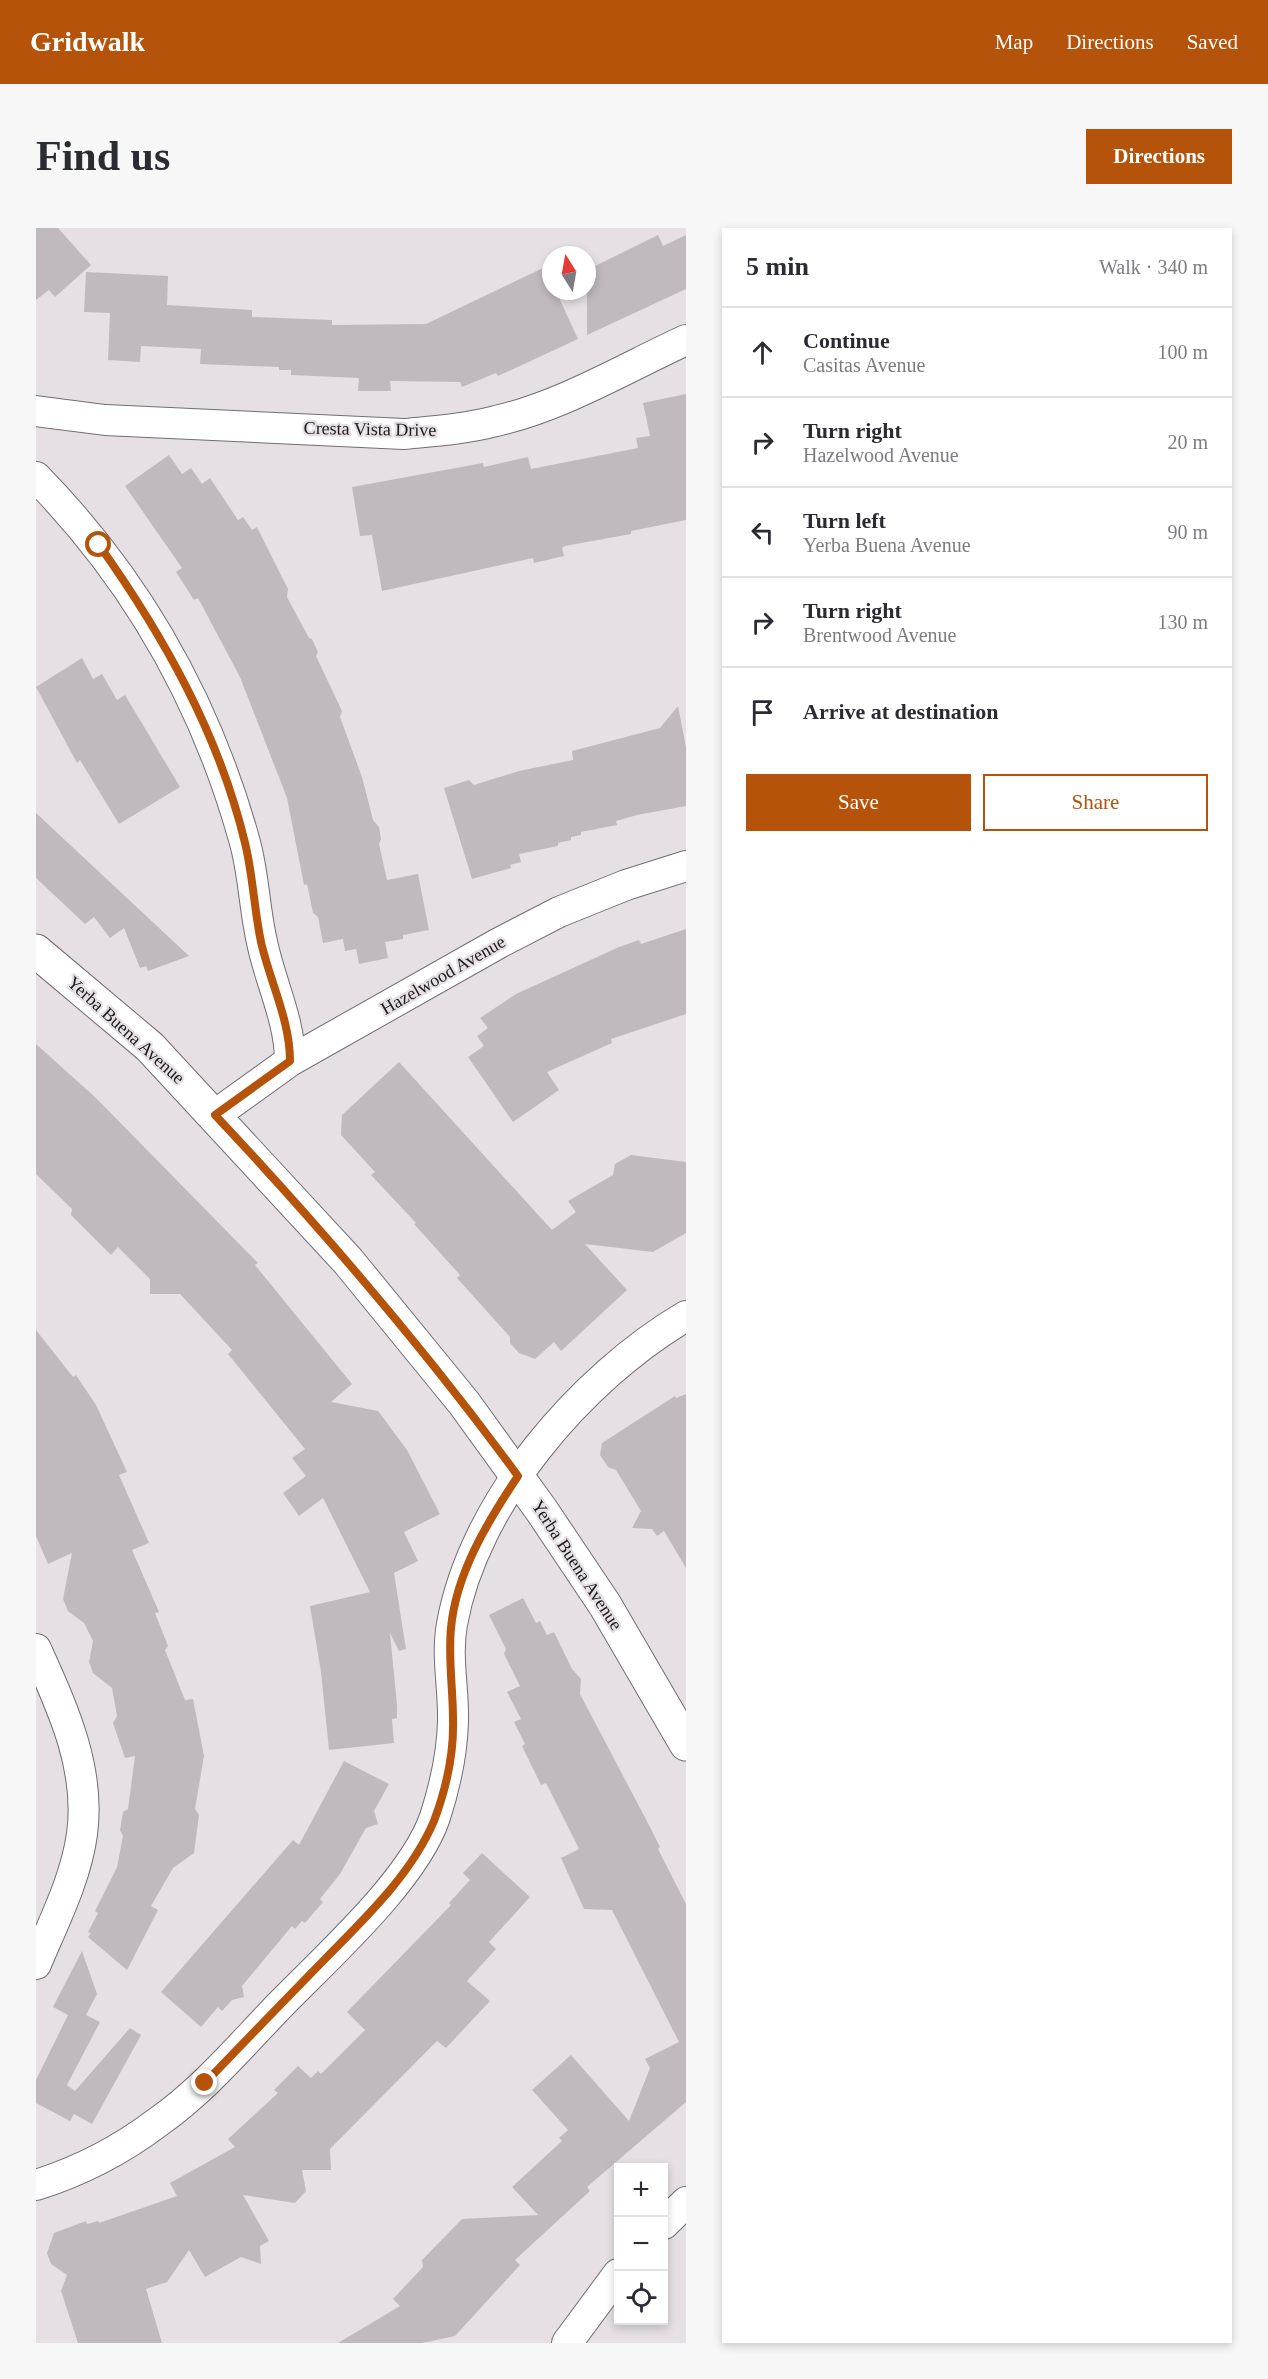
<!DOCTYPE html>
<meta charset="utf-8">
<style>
:root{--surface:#fff;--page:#f7f7f7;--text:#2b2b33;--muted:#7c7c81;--line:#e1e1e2;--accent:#b45309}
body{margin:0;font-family:"Times New Roman",serif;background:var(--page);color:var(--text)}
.controls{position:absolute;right:18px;bottom:18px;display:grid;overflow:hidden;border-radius:0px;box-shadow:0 3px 9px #0003}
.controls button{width:54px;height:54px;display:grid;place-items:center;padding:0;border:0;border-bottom:2px solid var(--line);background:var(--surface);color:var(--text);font:30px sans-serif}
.compass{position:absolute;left:506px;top:18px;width:54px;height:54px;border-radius:50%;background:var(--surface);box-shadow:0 3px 9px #0003;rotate:349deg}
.stop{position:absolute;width:18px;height:18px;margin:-14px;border:4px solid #b45309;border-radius:50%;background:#fff}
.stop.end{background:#b45309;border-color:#fff;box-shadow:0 2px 6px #0008}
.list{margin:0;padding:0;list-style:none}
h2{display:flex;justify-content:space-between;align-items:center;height:78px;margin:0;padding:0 24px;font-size:26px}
h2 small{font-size:20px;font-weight:400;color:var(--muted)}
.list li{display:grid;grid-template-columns:39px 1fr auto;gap:18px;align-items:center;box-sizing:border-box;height:90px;padding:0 24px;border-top:2px solid var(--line)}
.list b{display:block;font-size:22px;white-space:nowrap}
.list p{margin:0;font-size:20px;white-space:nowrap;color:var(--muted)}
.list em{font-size:20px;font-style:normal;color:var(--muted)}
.actions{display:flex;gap:12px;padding:18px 24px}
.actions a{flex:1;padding:14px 0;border:2px solid var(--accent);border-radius:0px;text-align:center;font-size:21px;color:var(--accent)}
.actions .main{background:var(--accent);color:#fff}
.icon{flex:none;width:33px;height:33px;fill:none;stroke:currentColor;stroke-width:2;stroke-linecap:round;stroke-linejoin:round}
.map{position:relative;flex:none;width:650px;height:2115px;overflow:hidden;border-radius:0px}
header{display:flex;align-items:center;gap:36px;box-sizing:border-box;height:84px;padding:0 30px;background:var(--accent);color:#fff}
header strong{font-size:28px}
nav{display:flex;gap:33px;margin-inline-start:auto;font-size:21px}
.intro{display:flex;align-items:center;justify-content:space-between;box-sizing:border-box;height:144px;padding:0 36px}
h1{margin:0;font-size:42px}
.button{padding:15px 27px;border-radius:0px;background:var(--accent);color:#fff;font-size:21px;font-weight:700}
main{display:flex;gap:36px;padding:0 36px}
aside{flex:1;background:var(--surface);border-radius:0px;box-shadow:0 3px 9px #0003}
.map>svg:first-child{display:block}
.building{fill:#c0babe}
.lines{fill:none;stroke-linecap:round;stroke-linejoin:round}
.minor-casing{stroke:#726d70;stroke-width:32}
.tertiary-casing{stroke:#726d70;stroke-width:35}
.minor{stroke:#fff;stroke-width:30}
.tertiary{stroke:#fff;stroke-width:33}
.route{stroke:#b45309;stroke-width:8}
.labels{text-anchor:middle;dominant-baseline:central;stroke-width:4.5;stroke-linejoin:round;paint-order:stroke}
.street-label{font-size:18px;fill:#1e1b1d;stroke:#e6e0e4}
</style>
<header>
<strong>Gridwalk</strong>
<nav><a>Map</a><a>Directions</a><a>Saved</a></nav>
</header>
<div class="intro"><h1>Find us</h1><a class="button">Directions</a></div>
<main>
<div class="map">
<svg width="650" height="2115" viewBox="0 0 650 2115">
<rect width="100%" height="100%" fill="#e6e0e4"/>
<g class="building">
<path d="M 0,0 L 22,0 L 55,37 L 19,69 L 13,62 L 0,72 Z"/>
<path d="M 622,7 L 627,18 L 650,7 L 650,61 L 551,107 L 551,42 Z"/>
<path d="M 509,39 L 515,52 L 515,63 L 520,63 L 542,111 L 462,148 L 460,145 L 426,159 L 424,154 L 354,153 L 355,163 L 322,163 L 323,150 L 255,147 L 255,142 L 243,142 L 243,139 L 164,136 L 165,121 L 105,118 L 104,134 L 72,132 L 74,85 L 48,84 L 50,44 L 132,48 L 131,77 L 216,82 L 216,89 L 296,92 L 296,97 L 390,96 Z"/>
<path d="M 650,166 L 650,292 L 595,303 L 595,306 L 529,318 L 526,320 L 528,328 L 498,335 L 497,330 L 346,363 L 336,307 L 324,308 L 316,259 L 447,235 L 448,239 L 492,229 L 495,241 L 602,220 L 600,210 L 614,208 L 607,175 Z"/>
<path d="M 133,227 L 146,246 L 155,240 L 166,256 L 174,250 L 202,292 L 207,289 L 216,302 L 221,299 L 252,361 L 251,369 L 273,410 L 276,411 L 282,424 L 280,428 L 306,483 L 304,489 L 326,549 L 337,592 L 343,599 L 345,611 L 343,616 L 351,652 L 382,646 L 393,702 L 367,707 L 367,711 L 349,714 L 352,730 L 323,736 L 320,721 L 309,723 L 307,711 L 287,715 L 282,689 L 277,685 L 271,656 L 268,657 L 251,570 L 204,449 L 162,370 L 158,372 L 140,344 L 146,340 L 89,258 Z"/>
<path d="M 46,430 L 57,451 L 66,446 L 81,472 L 89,467 L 144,559 L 83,596 L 44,532 L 41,535 L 0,459 Z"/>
<path d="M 642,478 L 650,519 L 650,578 L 601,587 L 580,593 L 581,597 L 545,604 L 545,607 L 535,609 L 535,612 L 522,615 L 522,618 L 483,626 L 485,634 L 474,637 L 475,640 L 436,651 L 408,560 L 433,552 L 438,557 L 483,543 L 537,532 L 536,523 L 624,500 Z"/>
<path d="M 0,585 L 107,685 L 153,728 L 112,743 L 110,738 L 104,740 L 88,700 L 74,710 L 58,689 L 49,696 L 0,650 Z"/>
<path d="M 650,701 L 650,786 L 575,811 L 576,815 L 511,844 L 523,862 L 477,894 L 432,829 L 448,818 L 441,808 L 452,800 L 444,790 L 480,766 L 583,719 L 603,712 L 605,716 Z"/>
<path d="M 0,816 L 60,870 L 222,1035 L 219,1037 L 316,1156 L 295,1174 L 342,1183 L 371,1222 L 404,1286 L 368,1304 L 382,1333 L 358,1345 L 370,1421 L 363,1423 L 354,1405 L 361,1477 L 361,1490 L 356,1491 L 358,1515 L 293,1522 L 285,1444 L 274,1378 L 334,1364 L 287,1270 L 263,1288 L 247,1265 L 270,1248 L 256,1230 L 269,1221 L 192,1126 L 196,1122 L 144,1066 L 114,1066 L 114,1051 L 82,1019 L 75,1027 L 35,987 L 36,981 L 0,946 Z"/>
<path d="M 363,834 L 516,1002 L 540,984 L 532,973 L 577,947 L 579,936 L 595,927 L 650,934 L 650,1005 L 617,1024 L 549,1016 L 591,1062 L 525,1123 L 518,1114 L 499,1131 L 483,1125 L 474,1115 L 474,1109 L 421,1050 L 424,1047 L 378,996 L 380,995 L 335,947 L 339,944 L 305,907 L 306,887 Z"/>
<path d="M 0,1102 L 37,1149 L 40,1147 L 60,1177 L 91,1244 L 83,1247 L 113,1315 L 96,1322 L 123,1384 L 119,1385 L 132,1418 L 129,1422 L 149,1472 L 157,1471 L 168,1528 L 159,1581 L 163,1587 L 158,1625 L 137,1640 L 115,1678 L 122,1682 L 91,1742 L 52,1709 L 55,1705 L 52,1704 L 62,1685 L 59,1683 L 81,1639 L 87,1608 L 84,1602 L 87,1584 L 92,1581 L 99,1528 L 89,1530 L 77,1495 L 81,1488 L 76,1460 L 57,1445 L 53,1434 L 57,1413 L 48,1395 L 32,1383 L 27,1371 L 36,1325 L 12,1336 L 0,1308 Z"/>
<path d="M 650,1166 L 650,1340 L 628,1303 L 621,1308 L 616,1301 L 596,1300 L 605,1283 L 580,1242 L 572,1239 L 564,1227 L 566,1215 L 639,1168 L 640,1170 Z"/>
<path d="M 487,1370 L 500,1395 L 504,1393 L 511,1407 L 518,1404 L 536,1441 L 545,1451 L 544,1466 L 614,1599 L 624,1619 L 622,1621 L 650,1676 L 650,1874 L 551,1959 L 554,1963 L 479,2032 L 484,2037 L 419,2108 L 386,2115 L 302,2115 L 364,2078 L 357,2071 L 387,2039 L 386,2032 L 426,1991 L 502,1987 L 476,1959 L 526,1913 L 523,1910 L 532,1902 L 496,1862 L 535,1827 L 593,1893 L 614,1840 L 609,1831 L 643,1814 L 576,1682 L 548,1681 L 525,1630 L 543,1621 L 510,1555 L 505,1557 L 486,1518 L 489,1516 L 478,1494 L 485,1491 L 471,1464 L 484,1458 L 468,1426 L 470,1421 L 453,1387 Z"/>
<path d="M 308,1533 L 353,1556 L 338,1583 L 342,1596 L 330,1600 L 304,1646 L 284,1671 L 287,1674 L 269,1695 L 266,1693 L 259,1701 L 256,1698 L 206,1758 L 208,1769 L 196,1772 L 186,1783 L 182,1779 L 165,1799 L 125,1764 L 257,1612 L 263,1617 Z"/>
<path d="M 446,1625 L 494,1669 L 453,1714 L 460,1721 L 431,1753 L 454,1773 L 410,1820 L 401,1813 L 294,1921 L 295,1942 L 266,1942 L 270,1963 L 259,1975 L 207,1967 L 233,2013 L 224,2018 L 225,2036 L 205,2029 L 169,2049 L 153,2022 L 131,2054 L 110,2061 L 126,2115 L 42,2115 L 25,2063 L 31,2047 L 15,2036 L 11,2025 L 18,2005 L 50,1993 L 51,1996 L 62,1993 L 63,1995 L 141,1968 L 134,1955 L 199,1919 L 192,1911 L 242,1865 L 238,1862 L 262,1838 L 275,1850 L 282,1843 L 285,1846 L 329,1802 L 311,1784 L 415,1677 L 413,1675 L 434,1652 L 427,1645 Z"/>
<path d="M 46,1723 L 61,1766 L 50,1787 L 64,1794 L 31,1857 L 39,1863 L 94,1800 L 105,1807 L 56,1896 L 38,1886 L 34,1893 L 0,1875 L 0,1852 L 32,1787 L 17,1779 Z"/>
</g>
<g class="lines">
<defs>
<g id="minor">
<path d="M 0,183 L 69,192 L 368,206 C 399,203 429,201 460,193 C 526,178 589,140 650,112"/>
<path d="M 0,249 C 101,352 169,472 208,611 C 218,645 218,680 226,714 C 234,754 254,792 254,833"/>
<path d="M 179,887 L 254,833 L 463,715 L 523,684 L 590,657 L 650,638"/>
<path d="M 0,1421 C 26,1479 55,1540 46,1606 C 40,1651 17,1695 0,1736"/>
<path d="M 0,1957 C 45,1943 85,1922 122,1894 C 169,1861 207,1815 246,1775 C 293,1727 378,1651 399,1589 C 409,1558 416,1527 417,1494 C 418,1461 410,1429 416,1396 C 438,1274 545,1150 650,1088"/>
<path d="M 628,1996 L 650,1974"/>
<path d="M 531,2115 L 582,2046"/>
</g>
<path id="tertiary" d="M 0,723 L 114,819 L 312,1033 L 428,1175 L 506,1283 L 569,1377 L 650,1516"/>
</defs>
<use href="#minor" class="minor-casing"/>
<use href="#tertiary" class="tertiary-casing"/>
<use href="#minor" class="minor"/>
<use href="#tertiary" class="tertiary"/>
</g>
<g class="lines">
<path class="route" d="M 63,317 C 127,407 183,506 209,615 C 217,647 218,681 225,714 C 234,754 254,792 254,833 L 179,887 C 287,1002 389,1121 482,1248 C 452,1293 420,1345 415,1400 C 412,1431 417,1460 417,1491 C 418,1525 410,1561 398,1593 C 375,1647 329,1690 289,1731 C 249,1772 209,1813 169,1855"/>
</g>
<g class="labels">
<g class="street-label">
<text transform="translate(334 201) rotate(1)">Cresta Vista Drive</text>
<text transform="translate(407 747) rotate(-30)">Hazelwood Avenue</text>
<text transform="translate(90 802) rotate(42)">Yerba Buena Avenue</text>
<text transform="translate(541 1337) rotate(57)">Yerba Buena Avenue</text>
</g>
</g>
</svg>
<div class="controls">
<button>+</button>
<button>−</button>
<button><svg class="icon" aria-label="locate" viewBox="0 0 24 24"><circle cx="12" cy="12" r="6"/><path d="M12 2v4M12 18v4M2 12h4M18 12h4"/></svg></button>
</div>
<svg class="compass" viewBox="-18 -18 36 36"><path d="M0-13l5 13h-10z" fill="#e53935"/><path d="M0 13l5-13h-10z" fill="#7c7c81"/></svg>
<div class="stop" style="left:63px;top:317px"></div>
<div class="stop end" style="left:169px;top:1855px"></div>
</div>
<aside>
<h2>5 min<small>Walk · 340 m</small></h2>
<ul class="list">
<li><svg class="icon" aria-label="ahead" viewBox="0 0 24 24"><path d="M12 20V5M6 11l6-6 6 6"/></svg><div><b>Continue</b><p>Casitas Avenue</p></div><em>100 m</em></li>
<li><svg class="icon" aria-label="right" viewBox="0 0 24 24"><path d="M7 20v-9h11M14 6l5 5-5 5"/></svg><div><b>Turn right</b><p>Hazelwood Avenue</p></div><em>20 m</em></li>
<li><svg class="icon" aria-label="left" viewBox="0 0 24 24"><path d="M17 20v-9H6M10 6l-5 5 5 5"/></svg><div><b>Turn left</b><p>Yerba Buena Avenue</p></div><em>90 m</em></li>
<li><svg class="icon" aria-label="right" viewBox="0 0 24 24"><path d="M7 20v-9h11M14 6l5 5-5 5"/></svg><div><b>Turn right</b><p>Brentwood Avenue</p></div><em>130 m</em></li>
<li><svg class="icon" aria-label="arrive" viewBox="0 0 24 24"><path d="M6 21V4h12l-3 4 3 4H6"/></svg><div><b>Arrive at destination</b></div></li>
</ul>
<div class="actions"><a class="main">Save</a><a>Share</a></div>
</aside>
</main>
